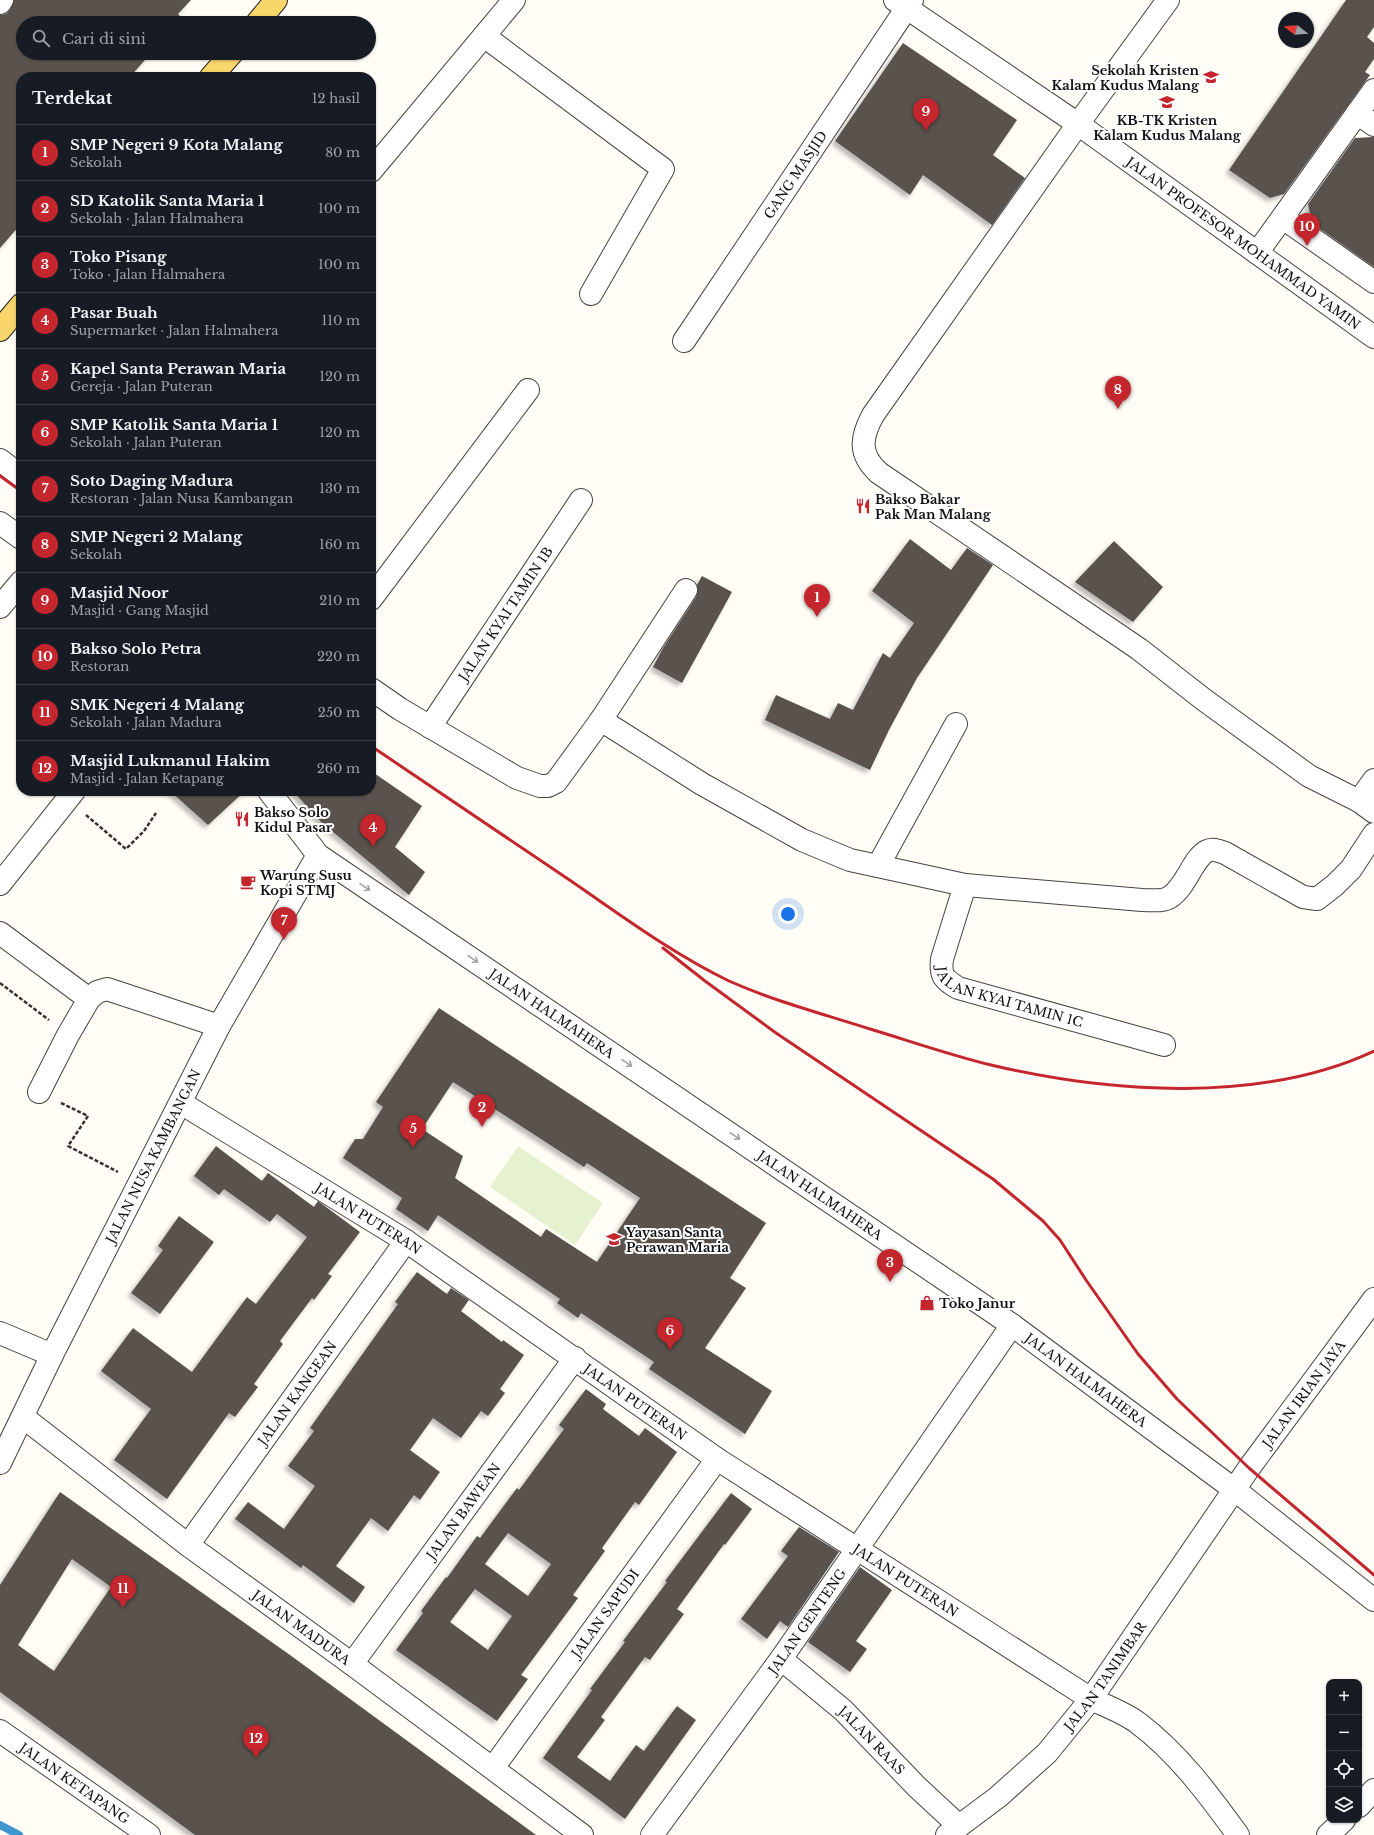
<!DOCTYPE html>
<html lang="id">
<meta charset="utf-8">
<style>
:root{--surface:#171b24;--page:#20242c;--text:#f1f3f6;--muted:#9ea1a6;--line:#363941;--accent:#c4262e}
body{margin:0;font-family:"Libre Baskerville",serif;background:var(--page);color:var(--text)}
.controls{position:absolute;right:12px;bottom:12px;display:grid;overflow:hidden;border-radius:8px;box-shadow:0 1px 3px #0004}
.controls button{width:36px;height:36px;display:grid;place-items:center;padding:0;border:0;border-bottom:1px solid var(--line);background:var(--surface);color:var(--text);font:20px sans-serif}
.compass{position:absolute;left:1278px;top:12px;width:36px;height:36px;border-radius:50%;background:var(--surface);box-shadow:0 1px 3px #0004;rotate:287deg}
.you{position:absolute;left:788px;top:914px;width:14px;height:14px;margin:-10px;border:3px solid #fff;border-radius:50%;background:#1a73e8;box-shadow:0 0 0 6px #1a73e833}
.badge{display:grid;place-items:center;width:26px;height:26px;border-radius:50%;background:var(--accent);color:#fff;font-size:13px;font-weight:700}
.pin{position:absolute;translate:-50% -33px;filter:drop-shadow(0 1px 2px #0008)}
.pin::after{content:'';position:absolute;top:21px;width:14px;height:12px;background:inherit;clip-path:polygon(0 0,100% 0,50% 100%)}
.list{margin:0;padding:0;list-style:none}
h2{display:flex;justify-content:space-between;align-items:center;height:52px;margin:0;padding:0 16px;font-size:17px}
h2 small{font-size:13px;font-weight:400;color:var(--muted)}
.list li{display:grid;grid-template-columns:26px 1fr auto;gap:12px;align-items:center;box-sizing:border-box;height:56px;padding:0 16px;border-top:1px solid var(--line)}
.list b{display:block;font-size:15px;white-space:nowrap}
.list p{margin:0;font-size:13px;white-space:nowrap;color:var(--muted)}
.list em{font-size:13px;font-style:normal;color:var(--muted)}
.icon{flex:none;width:22px;height:22px;fill:none;stroke:currentColor;stroke-width:2;stroke-linecap:round;stroke-linejoin:round}
.map{position:relative;flex:none;width:1374px;height:1835px;overflow:hidden}
.search{position:absolute;background:var(--surface);box-shadow:0 1px 3px #0004;left:16px;top:16px;width:360px;height:44px;display:flex;align-items:center;gap:10px;box-sizing:border-box;padding:0 14px;border-radius:22px;color:var(--muted);font-size:15px}
.panel{position:absolute;background:var(--surface);box-shadow:0 1px 3px #0004;left:16px;top:72px;width:360px;height:724px;border-radius:16px}
.map>svg:first-child{display:block}
.pitch{fill:#e6f2cf}
.lines{fill:none;stroke-linecap:round;stroke-linejoin:round}
.stream{stroke:#3f96cf;stroke-width:8}
.building{fill:#5a524d;fill-rule:evenodd;filter:url(#shadow)}
.minor-casing{stroke:#444;stroke-width:24}
.major-casing{stroke:#222;stroke-width:24}
.path{stroke:#333;stroke-width:2.5;stroke-dasharray:4 2;stroke-linecap:butt}
.minor{stroke:#fff;stroke-width:22}
.major{stroke:#f9d66b;stroke-width:22}
.rail{stroke:#c4262e;stroke-width:3}
.oneway{stroke:#a0a0a0}
.labels{text-anchor:middle;dominant-baseline:central;stroke-width:4;stroke-linejoin:round;paint-order:stroke}
.poi-label{font-size:13px;font-weight:bold;fill:#111;stroke:#fff;text-anchor:start}
.street-label{font-size:13px;fill:#111;stroke:#fff}
</style>
<div class="map">
<svg width="1374" height="1835" viewBox="0 0 1374 1835">
<defs>
<filter id="shadow"><feDropShadow dx="-3.5" dy="3.5" stdDeviation="2" flood-color="#0004"/></filter>
</defs>
<rect width="100%" height="100%" fill="#fffdf5"/>
<path class="pitch" d="M 518,1146 L 603,1203 L 575,1245 L 490,1187 Z"/>
<g class="lines">
<path class="stream" d="M 0,1825 L 19,1835"/>
</g>
<g class="building">
<path d="M 14,0 L 191,0 L 178,14 L 182,18 L 178,23 L 23,23 L 23,53 L 151,53 L 130,77 L 21,77 L 21,224 L 0,248 L 0,15 L 6,14 L 10,10 Z"/>
<path d="M 1346,0 L 1374,0 L 1374,27 L 1367,37 L 1374,43 L 1374,59 L 1365,72 L 1370,75 L 1284,194 L 1270,198 L 1229,170 Z"/>
<path d="M 903,43 L 1017,120 L 993,155 L 1025,178 L 992,225 L 923,175 L 910,195 L 835,141 Z"/>
<path d="M 1374,137 L 1374,267 L 1312,223 L 1308,204 L 1355,138 Z"/>
<path d="M 910,539 L 951,570 L 967,548 L 993,565 L 917,678 L 889,730 L 870,770 L 765,720 L 776,695 L 830,719 L 838,703 L 853,710 L 883,653 L 890,658 L 914,623 L 872,591 Z"/>
<path d="M 1114,541 L 1163,587 L 1133,622 L 1075,582 Z"/>
<path d="M 702,576 L 732,592 L 682,683 L 653,667 L 663,648 L 696,597 L 698,591 L 697,585 Z"/>
<path d="M 371,771 L 422,806 L 395,847 L 425,872 L 409,895 L 321,822 L 293,791 L 371,791 Z"/>
<path d="M 170,791 L 245,791 L 208,825 Z"/>
<path d="M 439,1008 L 766,1223 L 730,1278 L 746,1288 L 705,1348 L 772,1391 L 745,1434 L 649,1369 L 654,1362 L 581,1313 L 578,1318 L 557,1303 L 560,1299 L 438,1215 L 428,1231 L 396,1209 L 402,1198 L 343,1158 L 355,1139 L 363,1139 L 383,1107 L 376,1102 ZM 453,1082 L 584,1167 L 587,1163 L 640,1198 L 597,1262 L 546,1229 L 541,1237 L 455,1178 L 463,1156 L 422,1129 Z"/>
<path d="M 216,1146 L 262,1181 L 268,1173 L 314,1207 L 318,1201 L 360,1232 L 328,1274 L 332,1276 L 314,1300 L 312,1298 L 280,1341 L 283,1344 L 254,1384 L 258,1387 L 235,1417 L 229,1413 L 167,1499 L 114,1460 L 151,1409 L 101,1371 L 133,1328 L 192,1372 L 247,1297 L 256,1304 L 307,1237 L 277,1214 L 270,1222 L 224,1189 L 219,1195 L 194,1176 Z"/>
<path d="M 179,1216 L 214,1242 L 160,1314 L 131,1293 L 163,1250 L 158,1246 Z"/>
<path d="M 417,1272 L 447,1294 L 451,1288 L 469,1300 L 461,1311 L 502,1342 L 503,1340 L 524,1355 L 500,1389 L 505,1393 L 488,1416 L 481,1411 L 461,1438 L 433,1418 L 410,1450 L 440,1472 L 420,1500 L 414,1495 L 388,1531 L 371,1518 L 336,1566 L 365,1587 L 354,1603 L 303,1565 L 301,1568 L 235,1519 L 248,1502 L 284,1529 L 315,1486 L 288,1466 L 314,1431 L 310,1428 L 398,1304 L 395,1302 Z"/>
<path d="M 586,1389 L 606,1404 L 603,1409 L 639,1436 L 645,1428 L 677,1452 L 639,1505 L 635,1502 L 602,1548 L 605,1551 L 573,1595 L 578,1598 L 521,1675 L 528,1679 L 497,1721 L 396,1650 L 423,1613 L 421,1611 L 446,1577 L 447,1578 L 477,1536 L 480,1538 L 517,1488 L 519,1490 L 564,1429 L 559,1425 ZM 508,1533 L 551,1564 L 528,1596 L 485,1564 ZM 475,1589 L 512,1616 L 488,1650 L 450,1622 Z"/>
<path d="M 60,1492 L 290,1655 L 536,1835 L 195,1835 L 0,1692 L 0,1585 ZM 72,1559 L 111,1587 L 54,1671 L 18,1645 Z"/>
<path d="M 731,1493 L 752,1509 L 725,1545 L 724,1544 L 677,1609 L 684,1614 L 650,1660 L 645,1657 L 601,1717 L 605,1720 L 577,1757 L 610,1781 L 636,1745 L 644,1751 L 677,1706 L 696,1720 L 625,1819 L 543,1758 L 592,1690 L 590,1689 L 625,1642 L 623,1641 L 667,1582 L 665,1581 Z"/>
<path d="M 799,1527 L 839,1552 L 788,1627 L 780,1621 L 767,1639 L 741,1619 L 788,1556 L 781,1551 Z"/>
<path d="M 860,1567 L 892,1590 L 856,1641 L 867,1649 L 850,1672 L 808,1642 Z"/>
</g>
<g class="lines">
<defs>
<g id="minor">
<path id="s1" d="M 895,0 L 1078,124 L 1374,337"/>
<path d="M 1168,0 L 1078,124 L 873,415 C 861,437 858,454 879,473 L 1139,649 L 1203,699 L 1309,776 L 1359,801 L 1374,812"/>
<path d="M 0,3 L 2,0"/>
<path d="M 484,36 L 663,169 L 591,294"/>
<path d="M 1357,113 L 1374,125"/>
<path d="M 371,171 L 514,0"/>
<path d="M 1283,218 L 1374,282"/>
<path d="M 1257,253 L 1374,90"/>
<path id="s2" d="M 684,341 L 912,0"/>
<path d="M 0,460 L 21,476"/>
<path d="M 0,523 L 21,538"/>
<path d="M 371,599 L 528,390"/>
<path d="M 0,607 L 21,582"/>
<path d="M 371,689 L 400,709 L 517,778 L 540,786 L 548,786 L 556,782 L 601,720 L 686,590"/>
<path d="M 601,720 L 702,784 L 802,840 L 850,860 L 965,885 L 1142,900 C 1150,900 1163,902 1170,897 C 1186,887 1193,858 1207,851 C 1213,848 1219,851 1225,853 L 1303,897 L 1317,899 L 1335,885 L 1351,869 L 1374,834"/>
<path id="s3" d="M 430,727 L 581,500"/>
<path id="s4" d="M 269,791 L 318,855 L 1012,1325 L 1235,1490 L 1374,1600"/>
<path d="M 1359,801 L 1374,780"/>
<path d="M 878,866 L 956,724"/>
<path d="M 0,884 L 74,791"/>
<path id="s5" d="M 965,885 L 942,959 C 940,977 944,979 958,988 L 1164,1045"/>
<path d="M 0,933 L 89,999"/>
<path d="M 39,1092 L 68,1035 L 89,999 L 97,992 L 107,989 L 219,1026"/>
<path id="s6" d="M 181,1103 L 406,1241 L 717,1459 L 1091,1699 C 1106,1706 1125,1713 1138,1723 C 1178,1753 1209,1795 1238,1835"/>
<path d="M 0,1333 L 52,1355"/>
<path id="s7" d="M 23,1417 L 188,1545 L 352,1664 L 582,1835"/>
<path id="s8" d="M 0,1463 L 52,1355 L 219,1026 L 318,855"/>
<path id="s9" d="M 188,1545 L 406,1241"/>
<path id="s10" d="M 781,1659 L 843,1710 L 917,1787 L 959,1826"/>
<path id="s11" d="M 352,1664 L 575,1358"/>
<path id="s12" d="M 0,1731 L 149,1835"/>
<path id="s13" d="M 493,1768 L 717,1459"/>
<path d="M 1359,1806 L 1374,1790"/>
<path id="s14" d="M 652,1835 L 781,1659 L 1012,1325"/>
<path id="s15" d="M 947,1835 L 998,1797 L 1047,1753 L 1091,1699 L 1249,1468 L 1374,1299"/>
<path d="M 1328,1835 L 1344,1820"/>
</g>
<g id="major">
<path d="M 257,23 L 276,0"/>
<path d="M 211,77 L 232,53"/>
<path d="M 0,330 L 21,305"/>
</g>
</defs>
<use href="#minor" class="minor-casing"/>
<use href="#major" class="major-casing"/>
<g class="path">
<path d="M 86,815 L 126,849 L 144,831 L 156,813"/>
<path d="M 0,983 L 49,1020"/>
<path d="M 61,1103 L 88,1116 L 68,1146 L 118,1172"/>
</g>
<use href="#minor" class="minor"/>
<use href="#major" class="major"/>
<g class="rail">
<path d="M 0,476 L 21,491"/>
<path d="M 371,746 C 438,791 505,836 571,881 C 622,916 673,954 729,981 C 774,1001 823,1014 870,1029 C 910,1041 950,1055 991,1065 C 1109,1093 1261,1104 1374,1051"/>
<path d="M 663,948 L 705,981 L 776,1033 L 993,1179 L 1043,1221 L 1060,1240 L 1086,1280 L 1138,1354 L 1177,1399 L 1249,1468 L 1374,1575"/>
</g>
</g>
<defs><path id="oneway-shaft" d="M-6 0H5M1.5-3L5.5 0L1.5 3" fill="none" stroke-width="1.6" stroke-linecap="round" stroke-linejoin="round"/></defs>
<g class="oneway">
<use href="#oneway-shaft" transform="translate(365 887) rotate(34)"/>
<use href="#oneway-shaft" transform="translate(473 959) rotate(34)"/>
<use href="#oneway-shaft" transform="translate(627 1063) rotate(34)"/>
<use href="#oneway-shaft" transform="translate(735 1136) rotate(34)"/>
</g>
<defs>
<symbol id="school-bare" viewBox="-9 -9 18 18"><path d="M0-5L7-2L0 1L-7-2ZM-4 1L0 2.5L4 1V4Q0 6-4 4Z" fill="#c4262e" stroke="#fff" stroke-width="2.5" paint-order="stroke"/></symbol>
<symbol id="restaurant-bare" viewBox="-9 -9 18 18"><path d="M-5-6h1v4h1v-4h1v4h1v-4h1v5L-1.5 .5V6h-2V.5L-5-1ZM5-6V6H3V1.5H1.5Q1.5-4 5-6Z" fill="#c4262e" stroke="#fff" stroke-width="2.5" paint-order="stroke"/></symbol>
<symbol id="cafe-bare" viewBox="-9 -9 18 18"><path d="M-5.5-4.5H6V0H3Q3 3.5 0 3.5H-2.5Q-5.5 3.5-5.5 0ZM3-3.2v2h1.7v-2ZM-6 4.5H4V6H-6Z" fill="#c4262e" stroke="#fff" stroke-width="2.5" paint-order="stroke"/></symbol>
<symbol id="shop-bare" viewBox="-9 -9 18 18"><path d="M-5-2.5h2.3a2.7 3.5 0 0 1 5.4 0H5L5.5 6h-11ZM-1.5-2.5h3a1.5 2.3 0 0 0-3 0Z" fill="#c4262e" stroke="#fff" stroke-width="2.5" paint-order="stroke"/></symbol>
</defs>
<g fill-rule="evenodd">
<use href="#school-bare" x="1200" y="66" width="22" height="22"/>
<use href="#school-bare" x="1156" y="91" width="22" height="22"/>
<use href="#restaurant-bare" x="852" y="495" width="22" height="22"/>
<use href="#restaurant-bare" x="231" y="808" width="22" height="22"/>
<use href="#cafe-bare" x="237" y="871" width="22" height="22"/>
<use href="#school-bare" x="603" y="1228" width="22" height="22"/>
<use href="#shop-bare" x="916" y="1292" width="22" height="22"/>
</g>
<g class="labels">
<g class="poi-label">
<text x="1199" y="70" text-anchor="end">Sekolah Kristen<tspan x="1199" dy="15">Kalam Kudus Malang</tspan></text>
<text x="1167" y="120" text-anchor="middle">KB-TK Kristen<tspan x="1167" dy="15">Kalam Kudus Malang</tspan></text>
<text x="875" y="499">Bakso Bakar<tspan x="875" dy="15">Pak Man Malang</tspan></text>
<text x="254" y="812">Bakso Solo<tspan x="254" dy="15">Kidul Pasar</tspan></text>
<text x="260" y="875">Warung Susu<tspan x="260" dy="15">Kopi STMJ</tspan></text>
<text x="626" y="1232">Yayasan Santa<tspan x="626" dy="15">Perawan Maria</tspan></text>
<text x="939" y="1303">Toko Janur</text>
</g>
<g class="street-label">
<text stroke="none"><textPath href="#s2" startOffset="200">GANG MASJID</textPath></text>
<text stroke="none"><textPath href="#s1" startOffset="425">JALAN PROFESOR MOHAMMAD YAMIN</textPath></text>
<text stroke="none"><textPath href="#s3" startOffset="136">JALAN KYAI TAMIN 1B</textPath></text>
<text stroke="none"><textPath href="#s5" startOffset="164">JALAN KYAI TAMIN 1C</textPath></text>
<text stroke="none"><textPath href="#s4" startOffset="363">JALAN HALMAHERA</textPath></text>
<text stroke="none"><textPath href="#s8" startOffset="343">JALAN NUSA KAMBANGAN</textPath></text>
<text stroke="none"><textPath href="#s4" startOffset="687">JALAN HALMAHERA</textPath></text>
<text stroke="none"><textPath href="#s6" startOffset="220">JALAN PUTERAN</textPath></text>
<text stroke="none"><textPath href="#s4" startOffset="1011">JALAN HALMAHERA</textPath></text>
<text stroke="none"><textPath href="#s9" startOffset="187">JALAN KANGEAN</textPath></text>
<text stroke="none"><textPath href="#s15" startOffset="571">JALAN IRIAN JAYA</textPath></text>
<text stroke="none"><textPath href="#s6" startOffset="544">JALAN PUTERAN</textPath></text>
<text stroke="none"><textPath href="#s11" startOffset="189">JALAN BAWEAN</textPath></text>
<text stroke="none"><textPath href="#s6" startOffset="868">JALAN PUTERAN</textPath></text>
<text stroke="none"><textPath href="#s13" startOffset="191">JALAN SAPUDI</textPath></text>
<text stroke="none"><textPath href="#s14" startOffset="264">JALAN GENTENG</textPath></text>
<text stroke="none"><textPath href="#s7" startOffset="349">JALAN MADURA</textPath></text>
<text stroke="none"><textPath href="#s15" startOffset="226">JALAN TANIMBAR</textPath></text>
<text stroke="none"><textPath href="#s10" startOffset="122">JALAN RAAS</textPath></text>
<text stroke="none"><textPath href="#s12" startOffset="91">JALAN KETAPANG</textPath></text>
</g>
</g>
</svg>
<div class="controls">
<button>+</button>
<button>−</button>
<button><svg class="icon" aria-label="locate" viewBox="0 0 24 24"><circle cx="12" cy="12" r="6"/><path d="M12 2v4M12 18v4M2 12h4M18 12h4"/></svg></button>
<button><svg class="icon" aria-label="layers" viewBox="0 0 24 24"><path d="M12 4l9 5-9 5-9-5zM3 14l9 5 9-5"/></svg></button>
</div>
<svg class="compass" viewBox="-18 -18 36 36"><path d="M0-13l5 13h-10z" fill="#e53935"/><path d="M0 13l5-13h-10z" fill="#9ea1a6"/></svg>
<div class="you"></div>
<div class="pin badge" style="left:817px;top:617px">1</div>
<div class="pin badge" style="left:482px;top:1127px">2</div>
<div class="pin badge" style="left:890px;top:1282px">3</div>
<div class="pin badge" style="left:373px;top:847px">4</div>
<div class="pin badge" style="left:413px;top:1148px">5</div>
<div class="pin badge" style="left:670px;top:1350px">6</div>
<div class="pin badge" style="left:284px;top:940px">7</div>
<div class="pin badge" style="left:1118px;top:409px">8</div>
<div class="pin badge" style="left:926px;top:131px">9</div>
<div class="pin badge" style="left:1307px;top:246px">10</div>
<div class="pin badge" style="left:123px;top:1608px">11</div>
<div class="pin badge" style="left:256px;top:1758px">12</div>
<div class="search"><svg class="icon" aria-label="search" viewBox="0 0 24 24"><circle cx="10" cy="10" r="6"/><path d="M15 15l6 6"/></svg>Cari di sini</div>
<section class="panel">
<h2>Terdekat<small>12 hasil</small></h2>
<ul class="list">
<li><span class="badge">1</span><div><b>SMP Negeri 9 Kota Malang</b><p>Sekolah</p></div><em>80 m</em></li>
<li><span class="badge">2</span><div><b>SD Katolik Santa Maria 1</b><p>Sekolah · Jalan Halmahera</p></div><em>100 m</em></li>
<li><span class="badge">3</span><div><b>Toko Pisang</b><p>Toko · Jalan Halmahera</p></div><em>100 m</em></li>
<li><span class="badge">4</span><div><b>Pasar Buah</b><p>Supermarket · Jalan Halmahera</p></div><em>110 m</em></li>
<li><span class="badge">5</span><div><b>Kapel Santa Perawan Maria</b><p>Gereja · Jalan Puteran</p></div><em>120 m</em></li>
<li><span class="badge">6</span><div><b>SMP Katolik Santa Maria 1</b><p>Sekolah · Jalan Puteran</p></div><em>120 m</em></li>
<li><span class="badge">7</span><div><b>Soto Daging Madura</b><p>Restoran · Jalan Nusa Kambangan</p></div><em>130 m</em></li>
<li><span class="badge">8</span><div><b>SMP Negeri 2 Malang</b><p>Sekolah</p></div><em>160 m</em></li>
<li><span class="badge">9</span><div><b>Masjid Noor</b><p>Masjid · Gang Masjid</p></div><em>210 m</em></li>
<li><span class="badge">10</span><div><b>Bakso Solo Petra</b><p>Restoran</p></div><em>220 m</em></li>
<li><span class="badge">11</span><div><b>SMK Negeri 4 Malang</b><p>Sekolah · Jalan Madura</p></div><em>250 m</em></li>
<li><span class="badge">12</span><div><b>Masjid Lukmanul Hakim</b><p>Masjid · Jalan Ketapang</p></div><em>260 m</em></li>
</ul>
</section>
</div>
